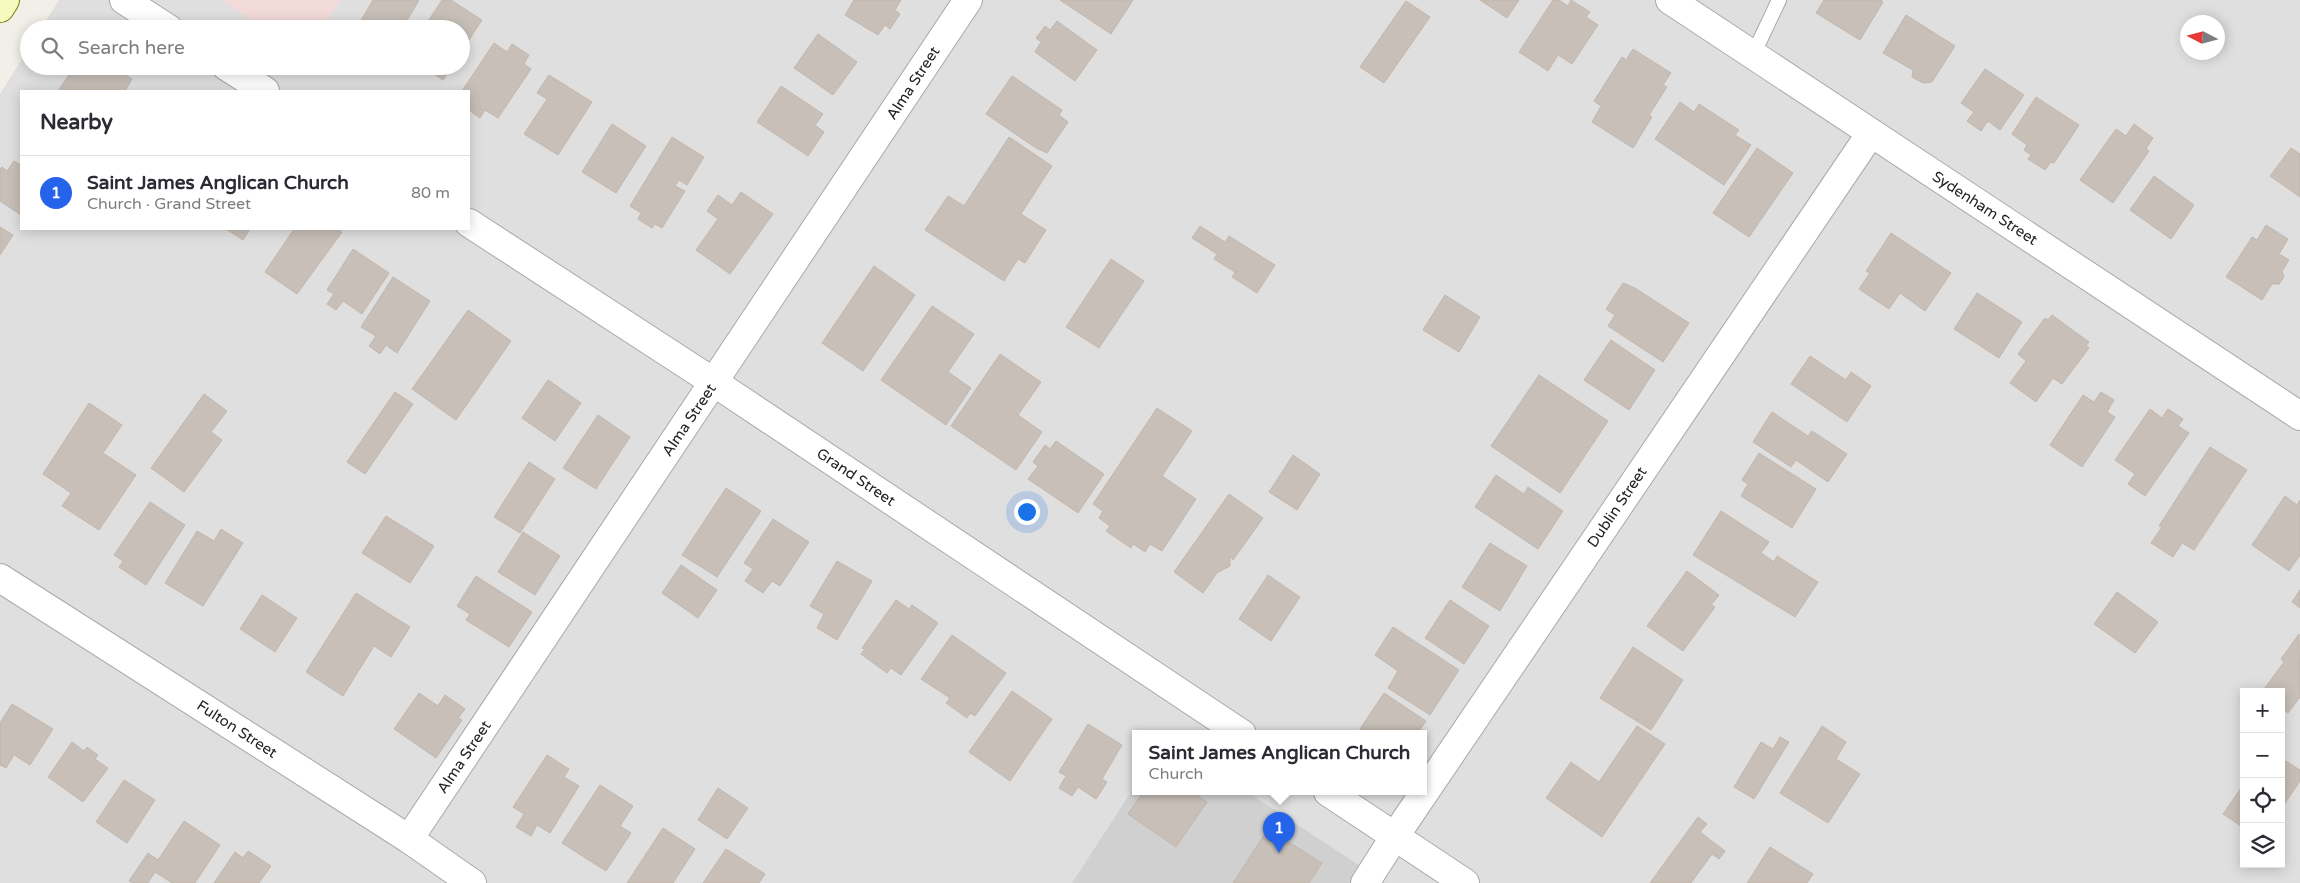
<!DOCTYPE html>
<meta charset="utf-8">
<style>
:root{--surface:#fff;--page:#f2f2f3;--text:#2b2b33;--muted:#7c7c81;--line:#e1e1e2;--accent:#2563eb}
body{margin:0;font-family:"Varela Round",sans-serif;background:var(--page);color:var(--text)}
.controls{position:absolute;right:15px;bottom:15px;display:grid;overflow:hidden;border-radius:0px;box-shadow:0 2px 12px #0003}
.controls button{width:45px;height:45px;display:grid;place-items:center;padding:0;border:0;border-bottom:1px solid var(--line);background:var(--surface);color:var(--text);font:25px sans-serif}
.compass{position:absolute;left:2180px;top:15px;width:45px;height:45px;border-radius:50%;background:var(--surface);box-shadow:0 2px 12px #0003;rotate:276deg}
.you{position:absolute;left:1026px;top:511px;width:18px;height:18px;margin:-12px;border:4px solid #fff;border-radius:50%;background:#1a73e8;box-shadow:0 0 0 8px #1a73e833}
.badge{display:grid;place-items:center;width:32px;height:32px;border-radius:50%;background:var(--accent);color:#fff;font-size:16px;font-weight:700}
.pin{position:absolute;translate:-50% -41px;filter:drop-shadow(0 1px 2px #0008)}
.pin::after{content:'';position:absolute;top:26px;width:18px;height:15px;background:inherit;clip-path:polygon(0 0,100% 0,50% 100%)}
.popup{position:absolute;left:1132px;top:730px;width:295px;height:65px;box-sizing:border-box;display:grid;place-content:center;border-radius:0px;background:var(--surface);filter:drop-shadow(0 1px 4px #0005);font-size:16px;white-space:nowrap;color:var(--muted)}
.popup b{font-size:19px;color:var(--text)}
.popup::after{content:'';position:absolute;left:50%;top:100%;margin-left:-10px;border:10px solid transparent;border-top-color:var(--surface)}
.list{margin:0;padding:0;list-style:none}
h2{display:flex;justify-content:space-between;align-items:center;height:65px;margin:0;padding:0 20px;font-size:21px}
h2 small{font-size:16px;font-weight:400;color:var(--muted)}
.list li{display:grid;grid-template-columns:32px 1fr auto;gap:15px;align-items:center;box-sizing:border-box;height:75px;padding:0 20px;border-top:1px solid var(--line)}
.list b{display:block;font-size:19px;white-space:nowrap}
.list p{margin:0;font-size:16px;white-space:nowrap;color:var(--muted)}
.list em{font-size:16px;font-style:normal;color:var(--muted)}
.icon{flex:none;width:28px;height:28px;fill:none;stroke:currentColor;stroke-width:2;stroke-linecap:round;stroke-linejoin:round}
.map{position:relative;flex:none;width:2300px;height:883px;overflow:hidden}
.search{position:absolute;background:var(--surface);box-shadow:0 2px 12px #0003;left:20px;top:20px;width:450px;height:55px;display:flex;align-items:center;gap:12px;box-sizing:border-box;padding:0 18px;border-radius:28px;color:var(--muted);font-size:19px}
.panel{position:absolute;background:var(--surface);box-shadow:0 2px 12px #0003;left:20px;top:90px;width:450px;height:140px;border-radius:0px}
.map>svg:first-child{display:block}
.residential{fill:#e0dfdf;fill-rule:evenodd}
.commercial{fill:#f2dad9}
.religious{fill:#d0d0d0}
.building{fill:#c7bfb8;stroke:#c4b6ab}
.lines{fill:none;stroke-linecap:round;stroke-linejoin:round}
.lane-casing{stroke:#a9a9a9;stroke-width:16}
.street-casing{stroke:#a9a9a9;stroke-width:30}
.secondary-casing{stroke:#707d05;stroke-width:30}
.lane{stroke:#fff;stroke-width:14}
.street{stroke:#fff;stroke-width:28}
.secondary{stroke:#f7fabf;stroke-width:28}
.labels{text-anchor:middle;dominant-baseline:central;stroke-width:5;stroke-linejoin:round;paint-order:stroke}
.street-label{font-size:15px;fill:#222;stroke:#fff}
</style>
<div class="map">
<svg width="2300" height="883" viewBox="0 0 2300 883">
<rect width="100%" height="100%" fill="#f2efe9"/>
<g class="residential">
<path d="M 59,0 L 222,0 L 265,29 L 41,29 Z"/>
<path d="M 340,0 L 2300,0 L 2300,883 L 0,883 L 0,94 L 29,48 L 29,66 L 461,66 L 461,29 L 321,29 ZM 2188,22 L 2218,22 L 2218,52 L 2188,52 ZM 21,91 L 469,91 L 469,229 L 21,229 ZM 2244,692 L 2281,692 L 2281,864 L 2244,864 ZM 1135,734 L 1423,734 L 1423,792 L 1135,792 Z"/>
</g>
<path class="commercial" d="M 222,0 L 340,0 L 321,29 L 265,29 Z"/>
<path class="religious" d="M 1135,786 L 1135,792 L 1247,792 L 1362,867 L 1352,883 L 1072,883 Z"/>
<g class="building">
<path d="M 373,0 L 419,0 L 402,29 L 359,29 L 357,27 Z"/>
<path d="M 442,0 L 451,0 L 482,20 L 461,52 L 461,29 L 423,29 Z"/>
<path d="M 854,0 L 901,0 L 895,10 L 900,14 L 890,29 L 885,25 L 878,35 L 845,15 Z"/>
<path d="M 1060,0 L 1133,0 L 1111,34 Z"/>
<path d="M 1480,0 L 1519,0 L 1507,18 Z"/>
<path d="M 1553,0 L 1559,0 L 1568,6 L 1571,0 L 1590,12 L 1586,17 L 1598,25 L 1572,64 L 1558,55 L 1548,71 L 1519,52 Z"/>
<path d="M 1824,0 L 1881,0 L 1883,2 L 1860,40 L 1816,13 Z"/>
<path d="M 1406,1 L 1430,17 L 1384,83 L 1360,67 Z"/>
<path d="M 1906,15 L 1955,46 L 1932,82 L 1923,83 L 1912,77 L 1913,70 L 1883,53 Z"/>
<path d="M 1057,21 L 1097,50 L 1075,81 L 1035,52 L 1041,42 L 1036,38 L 1045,26 L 1050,30 Z"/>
<path d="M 818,34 L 857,62 L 833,95 L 794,68 Z"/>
<path d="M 494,43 L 507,52 L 512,44 L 529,55 L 524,64 L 531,69 L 498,118 L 485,110 L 480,118 L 469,110 L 471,102 L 469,100 L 469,91 L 462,91 Z"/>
<path d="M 1633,49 L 1671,73 L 1663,85 L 1667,87 L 1649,115 L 1652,117 L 1633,148 L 1592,122 L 1601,106 L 1594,101 L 1622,57 L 1626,60 Z"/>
<path d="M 75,66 L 112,66 L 132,79 L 125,91 L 58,91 Z"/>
<path d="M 422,66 L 452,66 L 443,80 Z"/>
<path d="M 1985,69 L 2024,95 L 2000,130 L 1988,121 L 1981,131 L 1967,121 L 1974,112 L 1961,103 Z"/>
<path d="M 549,75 L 592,102 L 558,155 L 524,134 L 547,99 L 537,93 Z"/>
<path d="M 1012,76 L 1062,110 L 1059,115 L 1068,122 L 1047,153 L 1036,148 L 986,114 Z"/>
<path d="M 781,86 L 823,114 L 815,125 L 824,132 L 808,156 L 757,122 Z"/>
<path d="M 2036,97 L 2079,125 L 2054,163 L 2051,162 L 2045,170 L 2028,159 L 2031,155 L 2024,150 L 2027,145 L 2012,134 Z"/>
<path d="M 1680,102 L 1694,112 L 1699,104 L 1739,130 L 1735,135 L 1751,145 L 1724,185 L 1655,139 Z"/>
<path d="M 612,124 L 646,146 L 616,193 L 582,172 Z"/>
<path d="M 2134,124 L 2153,138 L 2146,149 L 2149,151 L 2113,203 L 2080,180 L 2116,129 L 2126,136 Z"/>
<path d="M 672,137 L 704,157 L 687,185 L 679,180 L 675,186 L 685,191 L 662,228 L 655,224 L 652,228 L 638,219 L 641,213 L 630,206 Z"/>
<path d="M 1009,137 L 1052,166 L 1021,214 L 1046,230 L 1025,263 L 1018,259 L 1004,281 L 925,230 L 948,196 L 964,206 Z"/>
<path d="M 1757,148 L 1793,173 L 1749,237 L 1713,213 Z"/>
<path d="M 2291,148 L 2300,154 L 2300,197 L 2270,176 Z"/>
<path d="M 14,161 L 21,165 L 21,215 L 0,201 L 0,169 L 2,167 L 7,171 Z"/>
<path d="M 2154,176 L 2194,205 L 2171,239 L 2130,210 Z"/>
<path d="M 741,192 L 773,214 L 730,274 L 696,250 L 718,219 L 707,211 L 718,195 L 732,205 Z"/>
<path d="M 2266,225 L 2288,239 L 2279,254 L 2289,260 L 2282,271 L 2284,277 L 2279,284 L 2272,284 L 2262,300 L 2226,277 L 2252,237 L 2257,240 Z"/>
<path d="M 1200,226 L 1225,242 L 1229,236 L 1275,265 L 1257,293 L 1232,277 L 1235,272 L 1214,259 L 1217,254 L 1192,238 Z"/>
<path d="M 0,227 L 13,235 L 0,255 Z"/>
<path d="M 226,229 L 250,229 L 243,240 Z"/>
<path d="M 294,229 L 337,229 L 342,232 L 297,294 L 265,272 Z"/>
<path d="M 1891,233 L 1951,273 L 1925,311 L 1900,293 L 1889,309 L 1859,289 L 1870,273 L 1866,271 Z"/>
<path d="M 353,249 L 389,273 L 362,314 L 343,301 L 336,310 L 327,304 L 334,294 L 327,290 Z"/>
<path d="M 1111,259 L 1144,281 L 1099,348 L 1066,327 Z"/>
<path d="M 874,266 L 915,295 L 863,371 L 822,343 Z"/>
<path d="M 393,277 L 430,301 L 397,353 L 386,345 L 380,354 L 369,346 L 376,336 L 361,327 Z"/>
<path d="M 1623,283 L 1635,288 L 1689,323 L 1663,362 L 1608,326 L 1615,315 L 1606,309 Z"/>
<path d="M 1977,293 L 2022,322 L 1999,358 L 1954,329 Z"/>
<path d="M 1445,295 L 1480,317 L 1459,352 L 1423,330 Z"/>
<path d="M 932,306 L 974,334 L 948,372 L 971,388 L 946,425 L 881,380 Z"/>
<path d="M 468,310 L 511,341 L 456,420 L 412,389 Z"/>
<path d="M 2052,315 L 2089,342 L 2086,346 L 2089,348 L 2062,384 L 2053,378 L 2036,402 L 2010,383 L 2026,361 L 2018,354 L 2045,318 L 2048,320 Z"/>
<path d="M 1611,340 L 1655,370 L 1629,410 L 1584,380 Z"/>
<path d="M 1000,354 L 1041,382 L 1018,415 L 1042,432 L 1016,470 L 951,426 Z"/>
<path d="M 1810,356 L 1846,380 L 1851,372 L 1871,386 L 1847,422 L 1791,384 Z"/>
<path d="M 1539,375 L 1608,421 L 1560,493 L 1491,446 Z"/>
<path d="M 548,380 L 581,403 L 555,441 L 522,418 Z"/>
<path d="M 395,392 L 413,404 L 365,474 L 347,462 Z"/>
<path d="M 2101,392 L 2114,400 L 2107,412 L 2115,417 L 2082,467 L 2050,445 L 2083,395 L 2094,402 Z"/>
<path d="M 204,394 L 227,411 L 211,432 L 222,440 L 184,492 L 151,468 Z"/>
<path d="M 89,403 L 122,425 L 103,453 L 136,475 L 99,530 L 62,506 L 71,493 L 43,474 Z"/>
<path d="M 1157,408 L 1192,431 L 1162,476 L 1196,499 L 1162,551 L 1150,544 L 1145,552 L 1133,544 L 1131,548 L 1106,531 L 1110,526 L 1099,518 L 1103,511 L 1093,504 Z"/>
<path d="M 2150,409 L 2162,418 L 2168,409 L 2183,419 L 2178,426 L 2189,433 L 2145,496 L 2128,484 L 2135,474 L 2115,460 Z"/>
<path d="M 1772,412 L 1808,436 L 1812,431 L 1847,454 L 1828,482 L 1796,460 L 1791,467 L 1753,442 Z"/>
<path d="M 598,415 L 630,437 L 596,489 L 563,468 Z"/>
<path d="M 1056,441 L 1104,474 L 1078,513 L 1028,479 L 1038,466 L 1033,462 L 1045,445 L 1050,449 Z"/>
<path d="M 2210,447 L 2247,470 L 2194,550 L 2182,543 L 2173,557 L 2151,543 L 2162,527 L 2159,526 Z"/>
<path d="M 1759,453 L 1816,489 L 1792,528 L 1741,496 L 1748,484 L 1742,480 Z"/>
<path d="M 1293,455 L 1320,474 L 1297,510 L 1269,492 Z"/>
<path d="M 529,462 L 555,479 L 520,533 L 494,517 Z"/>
<path d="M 1496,475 L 1524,494 L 1528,487 L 1563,511 L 1538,549 L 1475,507 Z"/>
<path d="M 726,488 L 761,511 L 717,577 L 682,555 Z"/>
<path d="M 1229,494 L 1263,518 L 1233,560 L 1230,556 L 1230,566 L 1217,573 L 1203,593 L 1174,572 Z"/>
<path d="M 2285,496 L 2297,505 L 2300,500 L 2300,555 L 2289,571 L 2252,545 Z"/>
<path d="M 150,502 L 185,525 L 146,585 L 119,567 L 123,561 L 114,555 Z"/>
<path d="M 1721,511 L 1769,542 L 1761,553 L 1774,562 L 1777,556 L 1818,582 L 1795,617 L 1693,555 Z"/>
<path d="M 386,516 L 434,546 L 410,583 L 362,553 Z"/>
<path d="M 773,519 L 809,542 L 780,586 L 772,581 L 763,593 L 745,581 L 753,569 L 744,563 Z"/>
<path d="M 221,529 L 243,543 L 203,606 L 165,583 L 197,531 L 214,541 Z"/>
<path d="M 523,532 L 560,556 L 535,595 L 498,572 Z"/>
<path d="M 1490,543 L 1527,566 L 1500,611 L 1462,587 Z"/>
<path d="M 837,561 L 872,581 L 837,640 L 817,628 L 824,614 L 810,606 Z"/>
<path d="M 681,565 L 717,590 L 698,618 L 662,593 Z"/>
<path d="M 1687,571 L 1719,595 L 1711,605 L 1715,607 L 1683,651 L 1647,626 Z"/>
<path d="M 1268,575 L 1300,597 L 1271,641 L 1239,619 Z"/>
<path d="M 476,576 L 532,612 L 509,647 L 466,620 L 470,614 L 457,606 Z"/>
<path d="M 2300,590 L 2300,608 L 2292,602 Z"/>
<path d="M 2117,592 L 2158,622 L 2135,653 L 2094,624 Z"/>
<path d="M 356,593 L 410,627 L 391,657 L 374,646 L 343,696 L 306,672 Z"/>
<path d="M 262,595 L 297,618 L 275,652 L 240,629 Z"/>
<path d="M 896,600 L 909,609 L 912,605 L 938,623 L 901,675 L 891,668 L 887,673 L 861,654 L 865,649 L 862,648 Z"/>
<path d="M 1450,600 L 1489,626 L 1464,664 L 1425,638 Z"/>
<path d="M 1393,627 L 1459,670 L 1430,715 L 1388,688 L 1398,671 L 1375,655 Z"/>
<path d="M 2299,634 L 2300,697 L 2288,713 L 2281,708 L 2281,692 L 2262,692 L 2284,662 L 2281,659 Z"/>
<path d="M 952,635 L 1006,673 L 975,716 L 970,713 L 967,718 L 946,703 L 950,698 L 921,679 Z"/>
<path d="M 1633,647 L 1683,680 L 1651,730 L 1600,698 Z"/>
<path d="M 1012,691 L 1052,719 L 1010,781 L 969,752 Z"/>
<path d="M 419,693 L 438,706 L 445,695 L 465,709 L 458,718 L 462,720 L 436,758 L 394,729 Z"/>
<path d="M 1384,693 L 1426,721 L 1417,734 L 1369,734 L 1360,729 Z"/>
<path d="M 12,704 L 53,729 L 30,765 L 14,755 L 6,768 L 0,765 L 0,723 Z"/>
<path d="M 1088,724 L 1122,745 L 1102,779 L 1107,782 L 1096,799 L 1078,787 L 1072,796 L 1059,788 L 1066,776 L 1059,772 Z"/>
<path d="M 1637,726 L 1665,744 L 1602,837 L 1546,798 L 1571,762 L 1599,782 Z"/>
<path d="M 1822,726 L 1846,742 L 1836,759 L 1860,774 L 1828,823 L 1780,793 Z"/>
<path d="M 1780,737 L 1789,742 L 1754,799 L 1734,787 L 1761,742 L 1773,749 Z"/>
<path d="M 72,742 L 84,751 L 87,747 L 98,755 L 95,759 L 108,768 L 83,802 L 48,777 Z"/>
<path d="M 547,755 L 569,769 L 564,777 L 579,786 L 550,833 L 537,825 L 531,836 L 516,827 L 524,814 L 513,807 Z"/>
<path d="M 2281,758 L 2300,770 L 2300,781 L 2281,809 Z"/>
<path d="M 124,780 L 155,800 L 127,843 L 96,822 Z"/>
<path d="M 2244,784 L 2244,828 L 2223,814 Z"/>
<path d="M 600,785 L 633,806 L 620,826 L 631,833 L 606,871 L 562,843 Z"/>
<path d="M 718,788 L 748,808 L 727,839 L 698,820 Z"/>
<path d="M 1143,792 L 1192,792 L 1207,802 L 1176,847 L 1128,814 Z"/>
<path d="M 1698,817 L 1707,824 L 1700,832 L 1725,851 L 1719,859 L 1712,854 L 1691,883 L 1650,883 Z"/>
<path d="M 184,821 L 220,845 L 195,883 L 172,883 L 155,872 L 148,883 L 133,883 L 129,881 L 148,853 L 158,860 Z"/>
<path d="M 663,828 L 695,849 L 673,883 L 627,883 Z"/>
<path d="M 1266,832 L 1282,843 L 1284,839 L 1322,863 L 1309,883 L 1233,883 Z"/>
<path d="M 1770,847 L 1813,874 L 1807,883 L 1747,883 Z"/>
<path d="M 726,849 L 765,874 L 759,883 L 703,883 Z"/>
<path d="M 248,851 L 271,866 L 259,883 L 214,883 L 235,852 L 243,858 Z"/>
</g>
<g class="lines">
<defs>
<path id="lane" d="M 1753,55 L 1779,0"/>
<g id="street">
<path d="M 124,0 L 169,29"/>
<path d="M 1670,0 L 2300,416"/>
<path d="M 226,66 L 265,91"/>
<path d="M 469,223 L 715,383 L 1242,734"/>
<path d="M 0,578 L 409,839 L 472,883"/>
<path d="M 1328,792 L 1465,883"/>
<path d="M 409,839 L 968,0"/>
<path d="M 1365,883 L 1395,836 L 1871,133"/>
</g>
<path id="secondary" d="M 0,8 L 5,0"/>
</defs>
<use href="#lane" class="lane-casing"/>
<use href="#street" class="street-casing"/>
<use href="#secondary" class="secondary-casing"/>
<use href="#lane" class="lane"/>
<use href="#street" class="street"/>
<use href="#secondary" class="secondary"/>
</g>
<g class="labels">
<g class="street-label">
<text transform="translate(913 83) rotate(-57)">Alma Street</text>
<text transform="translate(1985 208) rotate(33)">Sydenham Street</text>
<text transform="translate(689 420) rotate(-56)">Alma Street</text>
<text transform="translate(856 477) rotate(34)">Grand Street</text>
<text transform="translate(1617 507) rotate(-56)">Dublin Street</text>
<text transform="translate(237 729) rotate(33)">Fulton Street</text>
<text transform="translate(464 757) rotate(-56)">Alma Street</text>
</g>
</g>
</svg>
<div class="controls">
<button>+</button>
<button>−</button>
<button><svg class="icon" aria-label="locate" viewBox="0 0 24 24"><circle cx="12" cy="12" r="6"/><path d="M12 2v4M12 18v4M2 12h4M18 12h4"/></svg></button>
<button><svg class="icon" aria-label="layers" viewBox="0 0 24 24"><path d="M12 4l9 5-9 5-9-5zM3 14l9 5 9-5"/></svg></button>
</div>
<svg class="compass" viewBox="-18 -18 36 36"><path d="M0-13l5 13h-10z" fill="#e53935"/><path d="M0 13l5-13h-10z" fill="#7c7c81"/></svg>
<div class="you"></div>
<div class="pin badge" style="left:1279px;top:853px">1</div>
<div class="popup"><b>Saint James Anglican Church</b>Church</div>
<div class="search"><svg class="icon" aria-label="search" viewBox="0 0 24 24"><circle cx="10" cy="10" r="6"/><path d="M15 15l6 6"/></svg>Search here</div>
<section class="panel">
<h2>Nearby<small></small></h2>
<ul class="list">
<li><span class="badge">1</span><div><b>Saint James Anglican Church</b><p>Church · Grand Street</p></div><em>80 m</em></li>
</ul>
</section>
</div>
